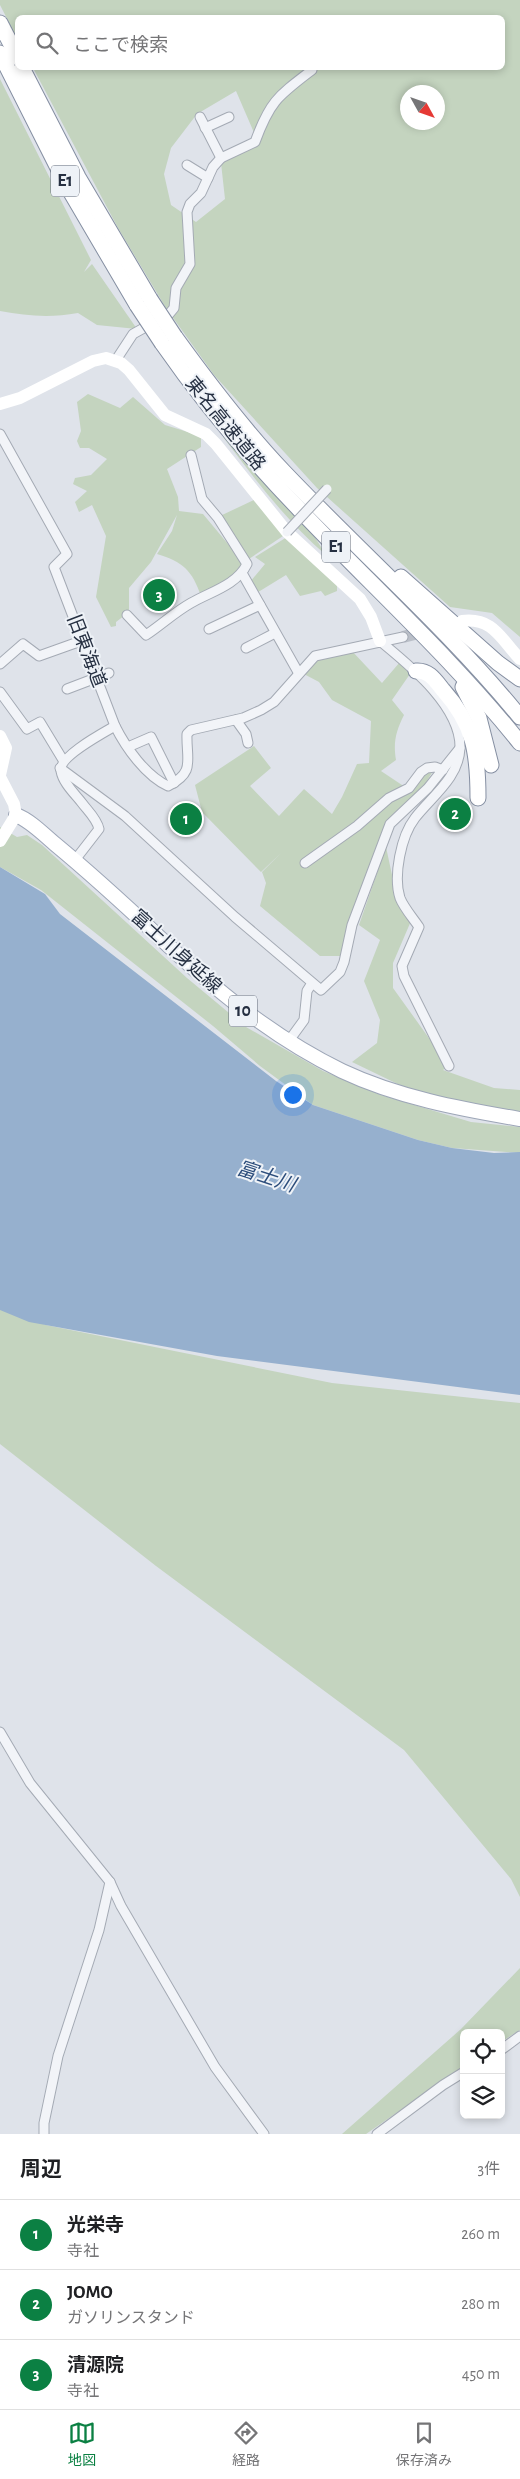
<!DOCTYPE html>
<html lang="ja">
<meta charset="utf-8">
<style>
:root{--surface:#fff;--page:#f2f2f2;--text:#202124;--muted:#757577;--line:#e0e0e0;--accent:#0b8043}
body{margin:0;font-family:"Alegreya Sans","Noto Sans JP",sans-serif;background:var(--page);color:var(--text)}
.controls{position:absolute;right:15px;bottom:15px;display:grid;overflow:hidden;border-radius:8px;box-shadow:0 2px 8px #0003}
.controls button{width:45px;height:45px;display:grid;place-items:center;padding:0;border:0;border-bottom:1px solid var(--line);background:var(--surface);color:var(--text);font:25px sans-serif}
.compass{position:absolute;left:400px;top:85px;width:45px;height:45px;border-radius:50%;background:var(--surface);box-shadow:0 2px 8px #0003;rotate:130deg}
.you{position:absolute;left:292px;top:1094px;width:18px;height:18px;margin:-12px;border:4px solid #fff;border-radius:50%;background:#1a73e8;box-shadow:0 0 0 8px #1a73e833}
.badge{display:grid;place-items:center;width:32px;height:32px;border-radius:50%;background:var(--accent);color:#fff;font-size:16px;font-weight:700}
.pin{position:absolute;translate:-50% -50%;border:2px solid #fff;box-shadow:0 1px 5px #0006}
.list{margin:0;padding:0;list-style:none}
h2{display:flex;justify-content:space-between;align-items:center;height:65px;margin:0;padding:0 20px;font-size:21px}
h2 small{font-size:16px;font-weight:400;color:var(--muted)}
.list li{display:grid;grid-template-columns:32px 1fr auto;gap:15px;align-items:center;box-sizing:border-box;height:70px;padding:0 20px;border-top:1px solid var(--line)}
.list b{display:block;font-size:19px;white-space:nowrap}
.list p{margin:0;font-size:16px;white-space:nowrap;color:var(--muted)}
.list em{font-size:16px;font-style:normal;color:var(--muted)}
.icon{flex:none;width:28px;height:28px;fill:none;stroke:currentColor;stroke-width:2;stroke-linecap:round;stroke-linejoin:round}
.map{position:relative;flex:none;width:520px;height:2134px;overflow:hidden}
.search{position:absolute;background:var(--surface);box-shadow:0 2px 8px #0003;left:15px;right:15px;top:15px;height:55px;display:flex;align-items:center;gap:12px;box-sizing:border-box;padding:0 18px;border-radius:8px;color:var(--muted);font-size:19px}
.sheet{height:275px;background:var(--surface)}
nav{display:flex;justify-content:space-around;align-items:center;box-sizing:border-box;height:70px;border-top:1px solid var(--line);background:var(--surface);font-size:14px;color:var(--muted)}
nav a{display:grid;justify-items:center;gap:2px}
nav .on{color:var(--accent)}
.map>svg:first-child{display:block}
.green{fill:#c4d4bf;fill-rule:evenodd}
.water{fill:#96b0ce}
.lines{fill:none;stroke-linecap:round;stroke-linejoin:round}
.secondary-tunnel{stroke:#babfc8;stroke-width:12;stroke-dasharray:12 6;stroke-linecap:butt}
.street-casing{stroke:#a4aab4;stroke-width:11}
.primary-casing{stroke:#9da6b7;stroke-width:16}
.highway-casing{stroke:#858fa2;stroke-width:17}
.street{stroke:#f2f4f8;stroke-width:9}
.secondary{stroke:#fff;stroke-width:12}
.primary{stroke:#fff;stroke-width:14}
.highway{stroke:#fff;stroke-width:15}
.street-bridge-casing{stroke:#a4aab4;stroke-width:11;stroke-linecap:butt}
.highway-bridge-casing{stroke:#858fa2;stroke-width:17;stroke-linecap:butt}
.street-bridge{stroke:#f2f4f8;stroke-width:9}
.highway-bridge{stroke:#fff;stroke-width:15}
.labels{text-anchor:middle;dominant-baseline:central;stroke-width:4;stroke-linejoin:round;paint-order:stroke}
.shield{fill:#eef2f7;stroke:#626a78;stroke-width:1}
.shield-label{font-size:18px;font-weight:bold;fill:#263042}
.street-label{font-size:19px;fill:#263042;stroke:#eef2f7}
.water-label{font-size:20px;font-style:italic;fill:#2c4d7b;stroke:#eef2f7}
</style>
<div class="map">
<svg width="520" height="2134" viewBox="0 0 520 2134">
<rect width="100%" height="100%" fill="#dfe3ea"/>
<g class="green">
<path d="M 0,0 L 520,0 L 520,637 L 492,613 L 450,607 L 317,488 L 214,375 L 166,308 L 118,228 L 33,68 L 502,68 L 502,18 L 18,18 L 17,38 L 0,5 ZM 236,91 L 258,142 L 221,163 L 225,199 L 196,222 L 171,205 L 164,174 L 171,148 L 197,114 ZM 408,92 L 438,92 L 438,122 L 408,122 Z"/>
<path d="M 0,79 L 91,260 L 84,272 L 92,264 L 137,329 L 97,325 L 78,313 C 50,318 27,316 0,311 Z"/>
<path d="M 88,394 L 120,408 L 133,397 L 165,425 L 201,436 L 201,447 L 167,469 L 178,497 L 179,511 L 203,514 L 243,562 L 242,569 L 209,593 L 201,596 C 192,570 183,562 157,554 L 172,531 L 177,515 L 151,562 L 129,588 L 129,612 L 116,622 L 116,626 L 111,627 L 96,597 L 106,536 L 92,505 L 79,512 L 75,502 L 87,491 L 73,484 L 75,478 L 91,475 L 107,459 L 89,448 L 80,448 L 77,441 L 81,431 L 77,402 Z"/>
<path d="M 226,435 L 311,531 L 326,555 C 286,521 255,479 223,437 Z"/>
<path d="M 256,499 L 286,534 L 246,561 L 220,516 Z"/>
<path d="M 287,537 L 337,584 L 337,591 L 325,596 L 321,591 L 300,596 L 286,575 L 255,594 L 250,582 L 265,564 L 255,557 Z"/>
<path d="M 351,650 L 382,683 L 400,662 L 410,674 L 392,700 L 404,715 C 396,731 393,742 396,760 L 381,771 L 405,787 L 422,775 L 433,771 L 422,789 L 392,815 L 343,956 L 320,956 L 260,906 L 266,883 L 262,872 L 281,853 L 261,872 L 202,812 L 195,785 L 254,746 L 271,768 L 250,786 L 279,816 L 304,789 L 332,814 L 342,797 L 357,764 L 369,763 L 371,721 L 332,700 L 319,682 L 302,673 L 314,659 Z"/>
<path d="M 0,827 L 17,837 L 27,835 L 42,845 L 187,978 L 246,1027 L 323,1071 L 381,1095 L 471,1122 L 520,1127 L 520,1153 L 452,1148 L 418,1140 L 313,1105 L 260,1066 L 213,1026 L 41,890 L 0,867 Z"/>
<path d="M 386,847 L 397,898 L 411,921 L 393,963 L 393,988 L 449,1066 L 443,1070 L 494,1088 L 520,1090 L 520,1116 L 435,1102 L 352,1062 L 377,1043 L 380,1020 L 364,981 L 380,940 L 359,925 Z"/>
<path d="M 0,1308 L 46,1325 L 332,1383 L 520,1403 L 520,1897 L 511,1879 L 404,1750 L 156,1566 L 0,1444 Z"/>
<path d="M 520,1968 L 520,2030 L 501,2042 L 501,2033 L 464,2033 L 464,2066 L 366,2134 L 342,2134 L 461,2029 Z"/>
</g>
<path class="water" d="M 0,867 L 45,894 L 60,914 L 276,1081 L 313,1105 L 418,1140 L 452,1148 L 494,1153 L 520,1152 L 520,1395 L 217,1356 L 29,1322 L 0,1310 Z"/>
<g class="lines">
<path class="secondary-tunnel" d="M 403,637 L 447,625"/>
<defs>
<g id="street">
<path d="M 200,117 L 221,158"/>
<path d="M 205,128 L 229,117"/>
<path d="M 187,165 L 208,178"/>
<path d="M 116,360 L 133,334 L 169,314 L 174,308 L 176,288 L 190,264 L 187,212 L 190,204 L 201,193 L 213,167 L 221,158 L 255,142 C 270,101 278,96 312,70"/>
<path d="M 0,434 L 67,554 L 54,567 L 115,726 C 126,748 146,776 168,786 C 196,772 186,760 187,734 L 191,730 L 243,718 L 261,710 L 274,702 L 315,656 L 403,637"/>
<path d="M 242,573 L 298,672"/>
<path d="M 127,615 L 146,635 C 161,625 175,612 191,603 C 210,592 237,585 247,564 L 218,518 L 202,499 L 191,455"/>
<path d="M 209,629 L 260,605"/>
<path d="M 380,641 C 409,665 461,706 460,748 C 459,778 431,797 415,818 C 401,836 393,876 400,898 C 404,908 413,918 419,927 L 402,966 L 404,976 L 449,1066"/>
<path d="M 246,648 L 275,633"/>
<path d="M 0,664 L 23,644 L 39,656 L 81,641"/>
<path d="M 67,689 L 109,673"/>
<path d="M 0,692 L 27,729 L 40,722 L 63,760"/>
<path d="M 236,720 L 246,734 L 248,743"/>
<path d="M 128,747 L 151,737 L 174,783"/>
<path d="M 60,768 L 125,816 L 235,917 L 321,990 L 340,972 L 344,962 L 352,925 L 390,824 L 428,788 L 460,748"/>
<path d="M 75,860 L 99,829 C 97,819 88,811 82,803 C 75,794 63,783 61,771 C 58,757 103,733 115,726"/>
<path d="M 305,863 L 357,826 L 389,798 L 409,788 L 421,772 L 427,768 L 435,767 L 443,770"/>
<path d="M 288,1042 L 304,1020 L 307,991 L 312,983"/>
<path d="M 0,1732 L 30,1783 L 110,1882 L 121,1906 L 215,2067 L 264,2134"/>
<path d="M 501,2050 L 520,2036"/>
<path d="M 44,2134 L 44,2123 L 58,2056 L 99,1930 L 110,1882"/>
<path d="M 377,2134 L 443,2085 L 464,2072"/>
</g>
<path id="primary" d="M 16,815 C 31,821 43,834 55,844 C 90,873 124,904 157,935 C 213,988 272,1037 342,1071 C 397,1097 460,1109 520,1119"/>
<g id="highway">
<path d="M 0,23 L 18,58"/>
<path d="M 0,53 L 66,184 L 137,305"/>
<path d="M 22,68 L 78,177 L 150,299"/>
<path d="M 175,337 C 209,384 244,430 284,472 C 362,554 448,629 520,717"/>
<path d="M 162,343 C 203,402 249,457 299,509 C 373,587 453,659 520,743"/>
<path d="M 401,577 L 498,663 L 520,679"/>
<path d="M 416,671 C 429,670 435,680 443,690 C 474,725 478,752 478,798"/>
<path d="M 463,687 L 479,718 L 491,765"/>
</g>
</defs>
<use href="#street" class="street-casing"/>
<use href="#primary" class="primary-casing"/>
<use href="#highway" class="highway-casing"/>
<use href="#street" class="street"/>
<g class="secondary">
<path d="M 0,404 L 20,398 L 93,361 L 106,358 L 121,363 L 129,370 L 165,415 L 206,434 L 216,444 L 287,532 L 360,599 L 371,617 L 380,641"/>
<path d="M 462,621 C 493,617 501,639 520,659"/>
<path d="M 0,736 L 6,748 L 0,775"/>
<path d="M 0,777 L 14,804 L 16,815 L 0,841"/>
</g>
<use href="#primary" class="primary"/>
<use href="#highway" class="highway"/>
<defs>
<path id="street-bridge" d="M 287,532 L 327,489"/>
<g id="highway-bridge">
<path d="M 150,299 L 175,337"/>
<path d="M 137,305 L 162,343"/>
</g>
</defs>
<use href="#street-bridge" class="street-bridge-casing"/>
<use href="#highway-bridge" class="highway-bridge-casing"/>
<use href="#street-bridge" class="street-bridge"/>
<use href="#highway-bridge" class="highway-bridge"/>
</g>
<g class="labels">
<g class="shield">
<rect x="51" y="165.5" width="28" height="31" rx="4"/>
<rect x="322" y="531.5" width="28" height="31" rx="4"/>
<rect x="229" y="995.5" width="28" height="31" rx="4"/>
</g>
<g class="shield-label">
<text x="65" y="181">E1</text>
<text x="336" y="547">E1</text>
<text x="243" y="1011">10</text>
</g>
<g class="street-label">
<text transform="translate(225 424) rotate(51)">東名高速道路</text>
<text transform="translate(86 651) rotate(69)">旧東海道</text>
<text transform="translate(176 952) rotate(42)">富士川身延線</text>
</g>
<g class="water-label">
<text transform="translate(266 1177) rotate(18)">富士川</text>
</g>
</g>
</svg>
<div class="controls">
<button><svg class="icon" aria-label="locate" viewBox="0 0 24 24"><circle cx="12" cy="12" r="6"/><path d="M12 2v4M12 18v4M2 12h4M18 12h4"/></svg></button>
<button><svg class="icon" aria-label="layers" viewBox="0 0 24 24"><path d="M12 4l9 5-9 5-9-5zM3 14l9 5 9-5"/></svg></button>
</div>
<svg class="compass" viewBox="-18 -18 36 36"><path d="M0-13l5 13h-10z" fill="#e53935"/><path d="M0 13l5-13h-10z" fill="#757577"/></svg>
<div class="you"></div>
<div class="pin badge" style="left:186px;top:819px">1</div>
<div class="pin badge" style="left:455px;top:814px">2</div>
<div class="pin badge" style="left:159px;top:595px">3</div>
<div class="search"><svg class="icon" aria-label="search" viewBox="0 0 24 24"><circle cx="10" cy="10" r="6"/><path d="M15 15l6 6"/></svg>ここで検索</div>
</div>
<section class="sheet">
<h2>周辺<small>3件</small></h2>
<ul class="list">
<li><span class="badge">1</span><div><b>光栄寺</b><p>寺社</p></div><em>260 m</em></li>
<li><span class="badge">2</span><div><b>JOMO</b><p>ガソリンスタンド</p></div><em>280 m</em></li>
<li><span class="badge">3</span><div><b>清源院</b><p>寺社</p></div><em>450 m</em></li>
</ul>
</section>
<nav>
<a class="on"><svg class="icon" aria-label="map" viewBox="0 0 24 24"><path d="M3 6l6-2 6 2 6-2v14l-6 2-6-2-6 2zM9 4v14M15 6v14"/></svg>地図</a>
<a><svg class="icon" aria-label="directions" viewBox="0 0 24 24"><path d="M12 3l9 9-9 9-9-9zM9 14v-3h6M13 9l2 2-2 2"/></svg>経路</a>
<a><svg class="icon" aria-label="saved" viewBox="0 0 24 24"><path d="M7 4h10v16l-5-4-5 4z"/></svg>保存済み</a>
</nav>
